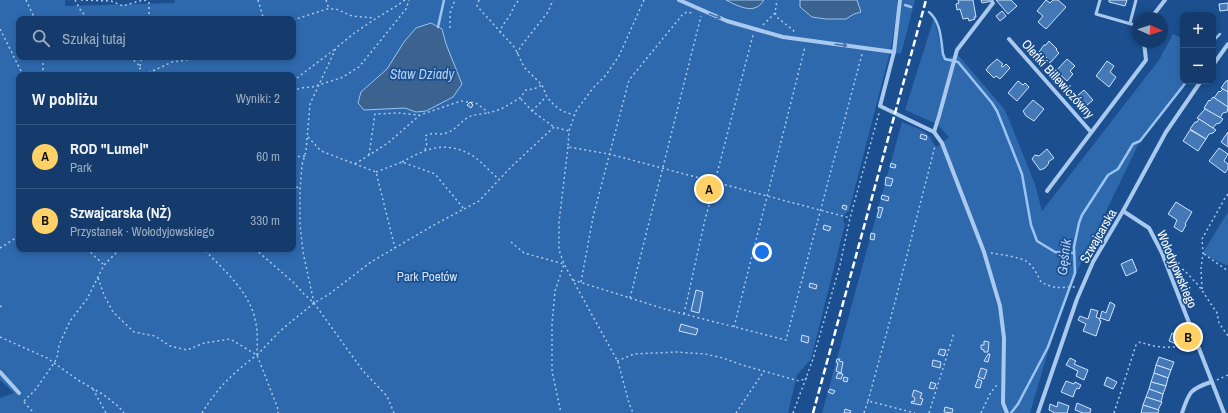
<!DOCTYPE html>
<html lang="pl">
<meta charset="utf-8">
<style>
:root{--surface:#143b6b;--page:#1d4271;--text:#f1f3f6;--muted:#9dadc1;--line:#33557e;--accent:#ffd166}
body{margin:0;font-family:"Archivo Narrow",sans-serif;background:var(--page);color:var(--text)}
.controls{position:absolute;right:12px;top:12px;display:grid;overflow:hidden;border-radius:8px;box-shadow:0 2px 6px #0003}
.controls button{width:36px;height:36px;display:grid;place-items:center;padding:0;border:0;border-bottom:1px solid var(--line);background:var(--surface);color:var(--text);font:20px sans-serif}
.compass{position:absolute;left:1132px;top:12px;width:36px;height:36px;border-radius:50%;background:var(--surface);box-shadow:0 2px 6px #0003;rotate:93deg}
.you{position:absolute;left:762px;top:252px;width:14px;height:14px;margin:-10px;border:3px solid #fff;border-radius:50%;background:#1a73e8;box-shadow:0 0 0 6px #1a73e833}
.badge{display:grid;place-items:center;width:26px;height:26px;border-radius:50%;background:var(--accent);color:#111;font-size:13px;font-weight:700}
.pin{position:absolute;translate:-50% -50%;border:2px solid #fff;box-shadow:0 1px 4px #0006}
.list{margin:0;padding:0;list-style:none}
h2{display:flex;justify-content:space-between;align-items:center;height:52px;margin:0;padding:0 16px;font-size:17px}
h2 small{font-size:13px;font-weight:400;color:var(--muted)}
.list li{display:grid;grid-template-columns:26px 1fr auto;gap:12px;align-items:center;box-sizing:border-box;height:64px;padding:0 16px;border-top:1px solid var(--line)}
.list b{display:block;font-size:15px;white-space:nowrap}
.list p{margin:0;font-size:13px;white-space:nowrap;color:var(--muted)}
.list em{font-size:13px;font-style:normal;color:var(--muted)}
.icon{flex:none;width:22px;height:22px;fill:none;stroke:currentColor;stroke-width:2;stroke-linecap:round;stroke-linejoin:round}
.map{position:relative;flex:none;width:1228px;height:413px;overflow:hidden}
.search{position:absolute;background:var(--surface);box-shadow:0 2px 6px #0003;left:16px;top:16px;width:280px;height:44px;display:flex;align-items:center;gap:10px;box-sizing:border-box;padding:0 14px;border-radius:8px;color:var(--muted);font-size:15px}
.panel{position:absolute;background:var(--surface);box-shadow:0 2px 6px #0003;left:16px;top:72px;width:280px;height:180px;border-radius:8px}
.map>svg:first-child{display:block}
.green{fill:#2e69ad;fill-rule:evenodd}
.water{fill:#3c6290;stroke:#9cc4f0}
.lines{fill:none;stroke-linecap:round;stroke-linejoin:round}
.stream{stroke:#9cc4f0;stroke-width:2.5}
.building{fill:#4478b7;stroke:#cfe3fa}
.path{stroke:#a9c9ee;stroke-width:1.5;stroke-dasharray:2 3;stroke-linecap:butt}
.lane{stroke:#a9c9ee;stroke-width:3}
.street{stroke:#a9c9ee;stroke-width:4}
.rail{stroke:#fff;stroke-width:2.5;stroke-dasharray:7 3;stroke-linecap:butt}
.oneway{stroke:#4674ac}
.labels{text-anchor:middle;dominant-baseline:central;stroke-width:3.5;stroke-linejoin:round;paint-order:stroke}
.street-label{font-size:13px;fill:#fff;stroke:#1b4f8f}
.park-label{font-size:13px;fill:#cfe3fa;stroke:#1b4f8f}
.water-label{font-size:14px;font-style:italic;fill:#b5d3f5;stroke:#1b4f8f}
</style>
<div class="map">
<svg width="1228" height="413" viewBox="0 0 1228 413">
<rect width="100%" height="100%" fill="#1b4f8f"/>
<g class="green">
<path d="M 0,0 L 65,0 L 65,6 L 175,3 L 175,0 L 800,0 L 800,7 L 846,19 L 854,14 L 858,1 L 857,0 L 897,0 L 897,11 L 891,48 L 849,211 C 845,213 844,215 843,220 L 845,224 L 814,347 L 811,359 L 797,375 L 788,413 L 0,413 L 0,398 L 14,393 L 0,380 ZM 19,19 L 293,19 L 293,57 L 19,57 ZM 442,29 L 446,44 L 416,112 L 361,92 L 387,69 ZM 19,75 L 293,75 L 293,249 L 19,249 Z"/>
<path d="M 902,0 L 915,0 L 901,54 L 895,53 Z"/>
<path d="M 934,18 L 944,59 L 958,55 L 1005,110 L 1035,184 L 1042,211 L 1159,60 L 1173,34 L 1183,39 L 1183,81 L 1188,81 L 1139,143 L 1080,265 L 1059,314 L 1030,413 L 822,413 L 902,122 C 911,126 923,129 929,136 C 933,140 932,144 937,147 L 949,137 L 937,124 L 905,110 Z"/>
<path d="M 1228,212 L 1228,266 L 1202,254 Z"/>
</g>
<g class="water">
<path d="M 726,0 L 764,0 C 762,2 760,6 757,7 C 748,12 734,4 726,0 Z"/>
<path d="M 800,0 L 857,0 L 861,12 L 854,14 L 846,19 L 826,19 L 812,17 L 800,7 Z"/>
<path d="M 431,23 L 442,29 L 446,44 L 462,84 L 453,97 L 426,111 L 416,112 L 405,108 L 364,110 L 358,103 L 361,92 L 387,69 L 404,42 L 416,28 Z"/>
</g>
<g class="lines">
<g class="stream">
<path d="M 905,5 L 911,7"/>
<path d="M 929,12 C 941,22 941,40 943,54 L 945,59 L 958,62 L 992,103 L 997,111 L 1022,174 L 1031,225 L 1037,241 L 1055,252 L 1074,253"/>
<path d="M 438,27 L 444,0"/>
<path d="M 1213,41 L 1220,34"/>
<path d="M 1011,413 L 1018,404 L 1048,347 L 1075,273 L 1074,247 L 1079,223 L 1082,215 L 1108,175 L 1118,169 L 1133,144 L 1140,141 L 1187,81"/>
</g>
</g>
<g class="building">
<path d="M 958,0 L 973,0 L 976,17 L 974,17 L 975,19 L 969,21 L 968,18 L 963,19 L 960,9 L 957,10 L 956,4 L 959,3 Z"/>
<path d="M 981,0 L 993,0 L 993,1 L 982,3 Z"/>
<path d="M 996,0 L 1011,0 L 1017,6 L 1008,14 Z"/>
<path d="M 1046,0 L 1050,3 L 1053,0 L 1058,0 L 1066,7 L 1046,29 L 1038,22 L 1043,16 L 1037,11 Z"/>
<path d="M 1109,0 L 1127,0 L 1125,6 L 1109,2 Z"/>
<path d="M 1228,3 L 1228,10 L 1220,11 L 1219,4 Z"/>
<path d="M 1002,11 L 1006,16 L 1000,21 L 996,16 Z"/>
<path d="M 1049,41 L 1057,49 L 1056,50 L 1059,53 L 1050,63 L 1046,59 L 1047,58 L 1042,53 L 1041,54 L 1039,52 L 1044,45 L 1046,45 Z"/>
<path d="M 997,59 L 1003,64 L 1001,66 L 1003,67 L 1006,64 L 1010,68 L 1000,79 L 996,76 L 994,78 L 986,70 L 989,66 Z"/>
<path d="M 1067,59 L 1075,66 L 1070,71 L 1073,74 L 1067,81 L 1056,71 Z"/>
<path d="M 1107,61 L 1114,66 L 1110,72 L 1116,77 L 1109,87 L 1096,76 Z"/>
<path d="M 1228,80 L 1228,92 L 1221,88 L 1226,81 L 1227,81 Z"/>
<path d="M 1018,81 L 1023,85 L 1025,83 L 1029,87 L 1017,101 L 1008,93 Z"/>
<path d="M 1223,89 L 1228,92 L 1228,107 L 1214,98 L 1219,91 L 1220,92 Z"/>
<path d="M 1084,90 L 1093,100 L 1086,106 L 1077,96 Z"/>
<path d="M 1213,97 L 1228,107 L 1227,112 L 1223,113 L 1220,118 L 1204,108 L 1209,100 L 1210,101 Z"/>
<path d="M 1033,100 L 1044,109 L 1034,121 L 1026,116 L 1023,111 Z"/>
<path d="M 470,102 L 473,105 L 471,108 L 467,105 Z"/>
<path d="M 1205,109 L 1223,119 L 1220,123 L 1216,124 L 1213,128 L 1197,118 Z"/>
<path d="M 1199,119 L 1216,130 L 1213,133 L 1209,134 L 1206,139 L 1190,129 L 1195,122 L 1197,122 Z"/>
<path d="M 1190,130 L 1206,139 L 1198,151 L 1183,141 Z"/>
<path d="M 1228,132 L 1228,147 L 1221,142 Z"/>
<path d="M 921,134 L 927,136 L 926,140 L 920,138 Z"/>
<path d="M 1219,148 L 1228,154 L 1224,161 L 1228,164 L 1228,169 L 1225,173 L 1209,161 Z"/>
<path d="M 1047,149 L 1054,158 L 1048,162 L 1049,163 L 1045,168 L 1040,170 L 1032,159 L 1035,155 L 1039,156 Z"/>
<path d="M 891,163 L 896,165 L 895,168 L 890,167 Z"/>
<path d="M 886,177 L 893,179 L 891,186 L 885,185 Z"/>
<path d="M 882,195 L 889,197 L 888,201 L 881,199 Z"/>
<path d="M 1176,202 L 1192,212 L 1185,224 L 1186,225 L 1182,232 L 1174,227 L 1177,220 L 1168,214 Z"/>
<path d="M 843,205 L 847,206 L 846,210 L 842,208 Z"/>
<path d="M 878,207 L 883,208 L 880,218 L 877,217 L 879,209 L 878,209 Z"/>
<path d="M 824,225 L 831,227 L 829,231 L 823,229 Z"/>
<path d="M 871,233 L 875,234 L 874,240 L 870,239 Z"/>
<path d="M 1132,259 L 1137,271 L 1126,276 L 1121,264 Z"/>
<path d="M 810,283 L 817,285 L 816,289 L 809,287 Z"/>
<path d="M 696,290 L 703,292 L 699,313 L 691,311 Z"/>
<path d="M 1110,302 L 1115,305 L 1109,321 L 1100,318 L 1102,311 L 1106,313 Z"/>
<path d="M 1091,309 L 1098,311 L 1096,317 L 1100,319 L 1099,320 L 1101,321 L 1096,336 L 1083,331 L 1086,324 L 1078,320 L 1080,316 L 1088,319 Z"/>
<path d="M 681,324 L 698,329 L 696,335 L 679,331 Z"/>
<path d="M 1172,333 L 1179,335 L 1176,344 L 1169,341 Z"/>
<path d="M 802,335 L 809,337 L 808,343 L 801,341 Z"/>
<path d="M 984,341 L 989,342 L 988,352 L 984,352 L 984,350 L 981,349 L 981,345 L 984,345 Z"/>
<path d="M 940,349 L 946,350 L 944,356 L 938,354 Z"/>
<path d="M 988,354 L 990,354 L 988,362 L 984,361 Z"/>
<path d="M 1159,357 L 1174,362 L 1171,370 L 1156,365 Z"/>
<path d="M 1070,358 L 1076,361 L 1074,364 L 1088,370 L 1084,380 L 1076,376 L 1078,371 L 1066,365 Z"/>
<path d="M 837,359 L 840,359 L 839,361 L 843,362 L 841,373 L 836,371 L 838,363 L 836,362 Z"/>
<path d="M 933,360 L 941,362 L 940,368 L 932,366 Z"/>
<path d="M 1156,365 L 1171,370 L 1168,378 L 1154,373 Z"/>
<path d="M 981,368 L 987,370 L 984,379 L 978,377 Z"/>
<path d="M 838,373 L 843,374 L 841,379 L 836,378 Z"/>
<path d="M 1154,373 L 1168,378 L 1166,386 L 1151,382 Z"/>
<path d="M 844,377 L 848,378 L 847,382 L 843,381 Z"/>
<path d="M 1107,377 L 1117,382 L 1113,389 L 1104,385 Z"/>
<path d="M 978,379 L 982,381 L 980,388 L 975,387 Z"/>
<path d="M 1066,381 L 1074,384 L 1075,382 L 1081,385 L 1079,389 L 1077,388 L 1075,391 L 1073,397 L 1061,392 Z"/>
<path d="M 931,382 L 936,384 L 934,389 L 929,388 Z"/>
<path d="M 1151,382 L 1166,386 L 1163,394 L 1149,389 Z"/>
<path d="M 830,389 L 835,391 L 833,394 L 828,392 Z"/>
<path d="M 1149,389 L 1163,394 L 1161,402 L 1146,397 Z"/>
<path d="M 914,390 L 922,393 L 920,398 L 923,399 L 921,405 L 911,403 L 912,401 L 914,402 L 915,398 L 912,396 Z"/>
<path d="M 1146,397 L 1162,402 L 1158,410 L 1143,405 Z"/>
<path d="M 1058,402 L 1069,406 L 1067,413 L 1055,413 L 1049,410 L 1050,404 L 1057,407 Z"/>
<path d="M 1077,403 L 1091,409 L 1090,413 L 1083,413 L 1075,410 Z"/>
<path d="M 1143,405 L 1159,410 L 1158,413 L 1141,413 Z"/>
<path d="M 945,407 L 953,409 L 952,413 L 944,412 Z"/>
<path d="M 845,409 L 851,411 L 850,413 L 844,413 Z"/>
</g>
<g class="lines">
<g class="path">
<path d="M 26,0 L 35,19"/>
<path d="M 75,0 L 81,11 L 88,19"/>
<path d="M 81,0 L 111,1 L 123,6 L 139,1 L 149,0"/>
<path d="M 258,0 L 263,17"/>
<path d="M 326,0 L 329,9"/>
<path d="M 479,0 L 477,6 L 515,48 L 524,67 L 542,85 L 547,97 L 554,105 L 562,111 L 574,115"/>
<path d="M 644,0 L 619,56 L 606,75 L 593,88 L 576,111 L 569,131 L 568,147 L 609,154 L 850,218"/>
<path d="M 775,13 L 778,18 L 793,30 L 795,33"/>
<path d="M 149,19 L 149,0"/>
<path d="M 243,19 L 246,17 L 267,19"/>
<path d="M 293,20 L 327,9 L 336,9 L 352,16 L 374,18"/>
<path d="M 763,25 L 775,13 L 777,0"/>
<path d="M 450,28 L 450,13 L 455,0"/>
<path d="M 0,29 L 23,75"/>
<path d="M 500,33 C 502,24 506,22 510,15 C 513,9 514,5 519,0"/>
<path d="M 517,54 L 521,46 L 548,12 L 553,0"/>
<path d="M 130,57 L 140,66 L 140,75"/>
<path d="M 140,66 L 142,57"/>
<path d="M 42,75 L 43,69 L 43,57"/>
<path d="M 144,75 L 172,62 L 193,59 L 195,57"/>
<path d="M 293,81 L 335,49"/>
<path d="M 293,92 L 300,88 L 312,87 L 341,78 L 359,67 L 406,9 L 409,0"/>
<path d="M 521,99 L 532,111 L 554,127"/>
<path d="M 532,111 L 546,97"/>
<path d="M 308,137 L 321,151 L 376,172 L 395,248"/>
<path d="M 568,147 L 559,222 L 559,250 L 564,264 L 618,362 L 629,403 L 633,413"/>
<path d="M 425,150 L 427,143 L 425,136 C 433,131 438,136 446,133 C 456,130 459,123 467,118 C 473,114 482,114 489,113"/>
<path d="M 369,155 L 375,114 L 398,113 L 419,115"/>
<path d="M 293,157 L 305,156"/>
<path d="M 402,162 C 427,148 446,140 473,156 C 482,162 490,172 499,179"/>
<path d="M 355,164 L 388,143 L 420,115 L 461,101 L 476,103 L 489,113 L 501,109 L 520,98 L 526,90 L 534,89 L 542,85"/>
<path d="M 376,172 L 402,162 L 435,174 L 464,209"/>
<path d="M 293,183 L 300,190"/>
<path d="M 511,242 L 524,253 L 564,264 L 555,291 L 552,324 L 552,371 L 561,413"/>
<path d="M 0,248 L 19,236"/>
<path d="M 87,249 L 104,265"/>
<path d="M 255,249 L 293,282 L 304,294 L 314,303 L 363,371 L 387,396 L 394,413"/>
<path d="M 991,253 C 999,254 1019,257 1026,261 C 1033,265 1038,276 1041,282 C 1057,290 1059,287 1075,287"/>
<path d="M 1204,254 L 1228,271"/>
<path d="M 1173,265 L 1184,270 L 1199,286 L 1217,313 L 1219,323 L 1228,336"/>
<path d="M 98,278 L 104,295 L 113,312 L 134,332 L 155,336 L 170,346 L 187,350 L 204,343 L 230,339 L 257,355 L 278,409 L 278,413"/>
<path d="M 573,280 L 668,310 L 786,340 L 862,54"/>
<path d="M 581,282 L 593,217 L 629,80 L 683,14 L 687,12 L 692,13"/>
<path d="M 1202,289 L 1201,269 L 1203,253 L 1202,239 L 1225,198 L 1228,194"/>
<path d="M 630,298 L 701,16"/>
<path d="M 314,303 L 303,252 L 300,224 L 300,190 L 302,165 L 306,151 L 310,104 L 336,48 L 353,34 L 375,19 L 398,5 L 405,0"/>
<path d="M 0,307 L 4,304"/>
<path d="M 684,314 L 704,224 L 753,35"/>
<path d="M 734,327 L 805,47"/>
<path d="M 0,337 L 47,358 L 78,380 L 104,395 L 119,407 L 124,413"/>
<path d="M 257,355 L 280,331 L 314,303 L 328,295 L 371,262 L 432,226 L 479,201 L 511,167 L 554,127 L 569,131"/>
<path d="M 617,361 L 634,354 L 676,352 L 705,354 L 723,358 L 742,365 L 799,381 L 807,378"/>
<path d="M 1217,380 L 1228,375"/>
<path d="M 93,389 L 106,413"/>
<path d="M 24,401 L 36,389 L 54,363 L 57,358 L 59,345 L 70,321 L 87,299 L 104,265 L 115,254 L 119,249"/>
<path d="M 868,401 L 895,302 L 935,146"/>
<path d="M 24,402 L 34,413"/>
<path d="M 202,413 C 218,387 233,373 257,355 C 257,345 258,334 256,324 C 251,292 225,272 204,249"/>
<path d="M 736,413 L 764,371"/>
<path d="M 793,413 L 813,359 L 840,265 L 850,218 L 879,113"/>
<path d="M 864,413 L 868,401 L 915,413"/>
<path d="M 929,413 L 954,333"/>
<path d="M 981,413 L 991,392 L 997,385"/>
<path d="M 1114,413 L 1136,345 L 1140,342 C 1157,348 1174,350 1190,342"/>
</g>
<g class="lane">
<path d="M 1100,0 L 1096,14 L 1138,26"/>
<path d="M 1130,23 L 1136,0"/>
</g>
<g class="street">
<path d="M 679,0 L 727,21 L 783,37 L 894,52"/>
<path d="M 900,0 L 894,52 L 880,106 L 934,132 L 942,143 L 984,252 L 1000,306 L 1004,338 L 1003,403 L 1007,413"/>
<path d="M 1151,18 L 1165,0"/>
<path d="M 1009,39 L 1091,132"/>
<path d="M 1213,65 L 1228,44"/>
<path d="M 934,132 L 939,116 L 957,50 L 993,3"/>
<path d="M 1047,191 L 1146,60 L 1144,42"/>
<path d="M 1123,211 L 1149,228 L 1162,253 L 1224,413"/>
<path d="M 0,372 L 19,393"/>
<path d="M 1038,413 L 1077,299 L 1093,262 L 1123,211 L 1166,132 L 1201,81"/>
<path d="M 1182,413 C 1189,392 1190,389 1211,382"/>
</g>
<path class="rail" d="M 813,413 L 926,0"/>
</g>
<defs><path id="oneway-shaft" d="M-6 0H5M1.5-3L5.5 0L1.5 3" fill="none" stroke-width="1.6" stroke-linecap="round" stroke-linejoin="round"/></defs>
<g class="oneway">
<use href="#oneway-shaft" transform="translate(715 16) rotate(22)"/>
<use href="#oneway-shaft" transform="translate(841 45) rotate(7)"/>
</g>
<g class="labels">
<g class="street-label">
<text transform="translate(1058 79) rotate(48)">Oleńki Billewiczówny</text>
<text transform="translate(1098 236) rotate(-60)">Szwajcarska</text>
<text transform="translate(1177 269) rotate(67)">Wołodyjowskiego</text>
</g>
<g class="park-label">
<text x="427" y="276">Park Poetów</text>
</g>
<g class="water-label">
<text x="422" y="74">Staw Dziady</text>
<text transform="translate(1064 257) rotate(-83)">Gęśnik</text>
</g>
</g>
</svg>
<div class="controls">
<button>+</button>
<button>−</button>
</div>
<svg class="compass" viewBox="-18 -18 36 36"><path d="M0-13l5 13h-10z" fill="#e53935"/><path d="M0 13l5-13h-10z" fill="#9dadc1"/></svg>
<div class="you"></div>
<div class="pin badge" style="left:709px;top:189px">A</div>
<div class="pin badge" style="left:1188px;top:337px">B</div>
<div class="search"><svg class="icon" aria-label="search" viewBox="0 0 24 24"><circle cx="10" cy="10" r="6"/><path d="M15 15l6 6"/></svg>Szukaj tutaj</div>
<section class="panel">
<h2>W pobliżu<small>Wyniki: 2</small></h2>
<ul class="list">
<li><span class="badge">A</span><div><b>ROD &quot;Lumel&quot;</b><p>Park</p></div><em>60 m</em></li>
<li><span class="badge">B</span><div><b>Szwajcarska (NŻ)</b><p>Przystanek · Wołodyjowskiego</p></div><em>330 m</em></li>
</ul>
</section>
</div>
